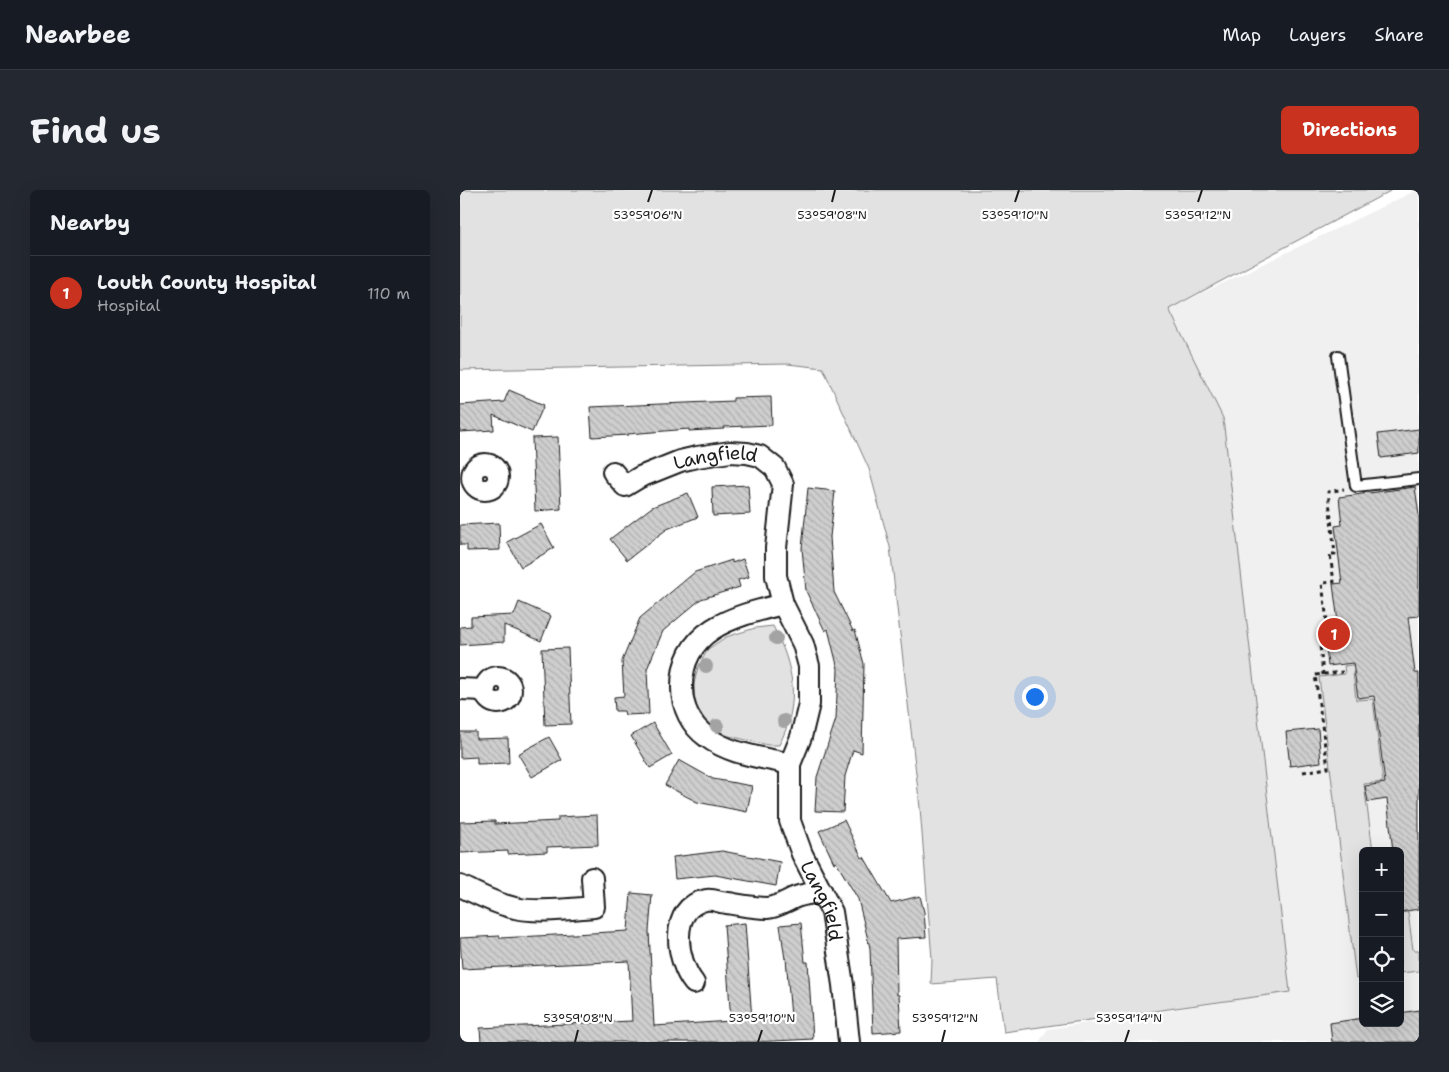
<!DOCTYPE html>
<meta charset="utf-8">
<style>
:root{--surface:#171b24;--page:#242831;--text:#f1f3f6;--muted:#9ea1a6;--line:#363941;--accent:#c8321e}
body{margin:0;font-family:"Shantell Sans",sans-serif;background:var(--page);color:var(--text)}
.controls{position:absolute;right:15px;bottom:15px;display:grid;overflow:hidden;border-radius:8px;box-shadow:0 5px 20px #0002}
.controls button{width:45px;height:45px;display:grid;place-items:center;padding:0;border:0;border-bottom:1px solid var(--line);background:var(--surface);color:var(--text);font:25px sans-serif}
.you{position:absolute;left:574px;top:506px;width:18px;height:18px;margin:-12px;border:4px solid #fff;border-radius:50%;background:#1a73e8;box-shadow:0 0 0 8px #1a73e833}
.badge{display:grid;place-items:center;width:32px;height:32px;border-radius:50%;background:var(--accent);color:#fff;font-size:16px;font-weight:700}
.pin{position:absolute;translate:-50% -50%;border:2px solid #fff;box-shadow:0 1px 5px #0006}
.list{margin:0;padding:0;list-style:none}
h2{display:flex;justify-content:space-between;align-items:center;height:65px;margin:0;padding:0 20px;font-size:21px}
h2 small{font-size:16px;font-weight:400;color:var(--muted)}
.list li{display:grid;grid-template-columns:32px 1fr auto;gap:15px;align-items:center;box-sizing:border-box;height:75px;padding:0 20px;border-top:1px solid var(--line)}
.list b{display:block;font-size:19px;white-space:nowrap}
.list p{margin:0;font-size:16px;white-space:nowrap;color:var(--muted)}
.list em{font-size:16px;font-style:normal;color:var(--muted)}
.icon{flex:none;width:28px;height:28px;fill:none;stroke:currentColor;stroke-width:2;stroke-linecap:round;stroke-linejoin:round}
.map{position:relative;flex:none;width:959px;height:852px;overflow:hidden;border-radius:8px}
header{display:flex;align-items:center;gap:30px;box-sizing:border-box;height:70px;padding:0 25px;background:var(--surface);border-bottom:1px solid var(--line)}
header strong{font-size:24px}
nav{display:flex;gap:28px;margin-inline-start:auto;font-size:18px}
.intro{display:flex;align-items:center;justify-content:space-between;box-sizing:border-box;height:120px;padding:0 30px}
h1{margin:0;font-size:35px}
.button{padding:12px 22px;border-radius:8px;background:var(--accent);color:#fff;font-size:18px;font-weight:700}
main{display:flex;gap:30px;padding:0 30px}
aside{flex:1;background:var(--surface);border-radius:8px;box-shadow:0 5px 20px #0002}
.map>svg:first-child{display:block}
.built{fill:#f0f0f0;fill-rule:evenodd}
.grass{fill:#e2e2e2;stroke:#7f7f7f}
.building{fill:url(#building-back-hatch);stroke:#1c1c1c}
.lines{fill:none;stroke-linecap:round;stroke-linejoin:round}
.lane-casing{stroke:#1c1c1c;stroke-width:14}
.street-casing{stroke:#1c1c1c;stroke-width:24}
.path{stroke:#1c1c1c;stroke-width:3;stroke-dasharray:4 4;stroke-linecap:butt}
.lane{stroke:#fff;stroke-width:10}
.street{stroke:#fff;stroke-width:20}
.tree{fill:#a3a3a3}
.ticks{fill:none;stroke:#1c1c1c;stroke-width:2}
.labels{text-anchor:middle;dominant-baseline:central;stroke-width:4.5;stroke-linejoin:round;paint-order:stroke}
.street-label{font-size:19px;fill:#1c1c1c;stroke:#fff}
.ticks-label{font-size:12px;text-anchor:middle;fill:#1c1c1c;stroke:#fff;stroke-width:4.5;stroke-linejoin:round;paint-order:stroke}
</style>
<header>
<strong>Nearbee</strong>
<nav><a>Map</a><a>Layers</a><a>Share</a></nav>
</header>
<div class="intro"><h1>Find us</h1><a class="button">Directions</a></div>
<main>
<aside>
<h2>Nearby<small></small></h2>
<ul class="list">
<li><span class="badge">1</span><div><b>Louth County Hospital</b><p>Hospital</p></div><em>110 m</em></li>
</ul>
</aside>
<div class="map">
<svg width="959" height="852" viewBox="0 0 959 852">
<defs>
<pattern id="building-back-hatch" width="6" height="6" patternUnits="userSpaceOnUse" patternTransform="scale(1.25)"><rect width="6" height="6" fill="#cecece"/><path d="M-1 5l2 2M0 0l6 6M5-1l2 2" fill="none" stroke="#b0b0b0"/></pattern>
</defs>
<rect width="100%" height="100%" fill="#fff"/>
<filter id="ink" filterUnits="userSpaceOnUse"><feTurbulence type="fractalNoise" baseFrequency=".02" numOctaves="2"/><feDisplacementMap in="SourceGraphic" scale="10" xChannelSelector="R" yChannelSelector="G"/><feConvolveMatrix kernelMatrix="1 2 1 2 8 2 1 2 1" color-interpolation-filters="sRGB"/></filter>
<g filter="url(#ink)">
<path class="built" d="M 957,0 L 959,0 L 959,852 L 579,852 L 588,839 L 830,802 L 763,228 L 709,119 ZM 903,661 L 940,661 L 940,833 L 903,833 Z"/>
<g class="grass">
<path d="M 0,0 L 932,0 L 709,119 L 763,228 L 830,802 L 544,842 L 537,789 L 471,794 L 472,769 L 460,618 L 430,357 L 409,279 L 363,178 L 328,174 L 0,180 Z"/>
<path d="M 313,436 C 334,477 341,513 319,555 L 308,555 L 265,545 L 245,530 L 235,514 L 234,494 L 238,477 L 248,459 L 266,447 L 295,438 Z"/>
<path d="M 916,472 L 916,479 L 893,482 L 896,510 L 913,509 L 923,592 L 904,594 L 913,661 L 903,661 L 903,788 L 896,789 L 859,487 L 885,484 L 884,476 Z"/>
<path d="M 948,722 L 953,760 L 959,760 L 959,781 L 940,783 L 940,723 Z"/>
</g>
<g class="building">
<path d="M 49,200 L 84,215 L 72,242 L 33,225 L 34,240 L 0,242 L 0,215 L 44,212 Z"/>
<path d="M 311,207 L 312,235 L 264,237 L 264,239 L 229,241 L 229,239 L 168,244 L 168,245 L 132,247 L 130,217 L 273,211 L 273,208 Z"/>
<path d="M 959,239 L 959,263 L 921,268 L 918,244 Z"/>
<path d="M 98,247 L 101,319 L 75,321 L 72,248 Z"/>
<path d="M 288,295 L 290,324 L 253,326 L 252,297 Z"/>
<path d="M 955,297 L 959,325 L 959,426 L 948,427 L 955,483 L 959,483 L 959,719 L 940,722 L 940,661 L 933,661 L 927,609 L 908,612 L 905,596 L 925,593 L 914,506 L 898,508 L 893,473 L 868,476 L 866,457 L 881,455 L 873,394 L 882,393 L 875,336 L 882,335 L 879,307 Z"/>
<path d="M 348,298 L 375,301 L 370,347 L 374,402 L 393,441 L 395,440 L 404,474 L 402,563 L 393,560 L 385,586 L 383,622 L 355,621 L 357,587 L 376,529 L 378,479 L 368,439 L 365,441 L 346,401 L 342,358 Z"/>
<path d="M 228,303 L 238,327 L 207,339 L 167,370 L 150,349 L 192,317 Z"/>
<path d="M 39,333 L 40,360 L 7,361 L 7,355 L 0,355 L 0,335 Z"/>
<path d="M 81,334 L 94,358 L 61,377 L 47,352 Z"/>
<path d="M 283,369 L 289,387 L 278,390 L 280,397 L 241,409 L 203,441 L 187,479 L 189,524 L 165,525 L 164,521 L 155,521 L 154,507 L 164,506 L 162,471 L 180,428 L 235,382 L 272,370 L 272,373 Z"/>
<path d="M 59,412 L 91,426 L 81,451 L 44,435 L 44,452 L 0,455 L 0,437 L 11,436 L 11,427 L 54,425 Z"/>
<path d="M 108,458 L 111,534 L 85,535 L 82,459 Z"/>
<path d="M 193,533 L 212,565 L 190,578 L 171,546 Z"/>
<path d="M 858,539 L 861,572 L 830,576 L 826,542 Z"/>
<path d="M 0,542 L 16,542 L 16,549 L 48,548 L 49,573 L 17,574 L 17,567 L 0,568 Z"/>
<path d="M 89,547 L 102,570 L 72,587 L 58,564 Z"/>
<path d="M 219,570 L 253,589 L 292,596 L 287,622 L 237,612 L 205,595 Z"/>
<path d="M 137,625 L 138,655 L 87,657 L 87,662 L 68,663 L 48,664 L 48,661 L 0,663 L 0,632 L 35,631 L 35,634 L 98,631 L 98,627 Z"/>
<path d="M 384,630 L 402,668 L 404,667 L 431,713 L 460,706 L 464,722 L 466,747 L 436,749 L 437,805 L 439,805 L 441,841 L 413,843 L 410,758 L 398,709 L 376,672 L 374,673 L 359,641 Z"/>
<path d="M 262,661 L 320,672 L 316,696 L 255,685 L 215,689 L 213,667 Z"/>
<path d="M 171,703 L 192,705 L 189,741 L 194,836 L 271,831 L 264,735 L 285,733 L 292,830 L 331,827 L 326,768 L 325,769 L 320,735 L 341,733 L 345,772 L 348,772 L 353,849 L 295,852 L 21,852 L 20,838 L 172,831 L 169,771 L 2,779 L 0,748 L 40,746 L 40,748 L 168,741 Z"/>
<path d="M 959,820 L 959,852 L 872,852 L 870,833 L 903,828 L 903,833 L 940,833 L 940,823 Z"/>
</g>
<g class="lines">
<defs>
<path id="lane" d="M 878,166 L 896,296 L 959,289"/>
<g id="street">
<circle cx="25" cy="287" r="13"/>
<path id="s1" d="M 153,282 L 165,296 L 180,287 L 220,271 L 237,267 L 270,262 L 287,263 L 300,266 L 315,278 L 323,294 L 316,358 L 316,386 L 323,414 L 343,454 L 349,476 L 349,514 L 341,547 L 330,574 L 330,631 L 342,664 L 372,722 L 383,795 L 389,852"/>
<path d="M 323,414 C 276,426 221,438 222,498 C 222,517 231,536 247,547 C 271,565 302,567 330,574"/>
<circle cx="38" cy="500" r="13"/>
<path d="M 0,499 L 24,500"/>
<path d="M 0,696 C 18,704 35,714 55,718 C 74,723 113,719 134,717 L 132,688"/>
<path d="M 234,793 C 216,771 208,717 246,710 C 251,709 257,711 261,712 C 276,714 292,718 307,718 C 318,717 326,711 336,707 C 344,704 353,703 362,702"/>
</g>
</defs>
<use href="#lane" class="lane-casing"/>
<use href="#street" class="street-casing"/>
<g class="path">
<path d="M 863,485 L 860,455 L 870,454 L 862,393 L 874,392 L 870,364 L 875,364 L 868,302 L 884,299"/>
<path d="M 843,582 L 868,578 L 855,485 L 883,482"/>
</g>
<use href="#lane" class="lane"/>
<use href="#street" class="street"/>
</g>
<g class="tree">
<circle cx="316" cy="448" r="7"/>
<circle cx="246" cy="476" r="7"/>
<circle cx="324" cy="531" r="7"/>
<circle cx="257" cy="536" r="7"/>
</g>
</g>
<path class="ticks" d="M 188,12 L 192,0M 372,12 L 375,0M 555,12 L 559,0M 738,12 L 742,0M 115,852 L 118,840M 298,852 L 302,840M 482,852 L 485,840M 665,852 L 669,840"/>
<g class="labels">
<g class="street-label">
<text stroke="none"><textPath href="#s1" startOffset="115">Langfield</textPath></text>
<text stroke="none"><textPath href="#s1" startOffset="631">Langfield</textPath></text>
</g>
</g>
<g class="ticks-label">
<text x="188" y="29">53°59'06"N</text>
<text x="372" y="29">53°59'08"N</text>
<text x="555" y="29">53°59'10"N</text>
<text x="738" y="29">53°59'12"N</text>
<text x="118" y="832">53°59'08"N</text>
<text x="302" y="832">53°59'10"N</text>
<text x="485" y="832">53°59'12"N</text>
<text x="669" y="832">53°59'14"N</text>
</g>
</svg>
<div class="controls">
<button>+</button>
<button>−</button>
<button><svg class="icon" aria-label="locate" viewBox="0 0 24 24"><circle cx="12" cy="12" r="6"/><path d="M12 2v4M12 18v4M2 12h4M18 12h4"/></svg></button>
<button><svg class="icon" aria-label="layers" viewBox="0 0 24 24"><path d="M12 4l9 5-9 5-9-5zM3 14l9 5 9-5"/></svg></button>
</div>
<div class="you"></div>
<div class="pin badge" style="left:874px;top:444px">1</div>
</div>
</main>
